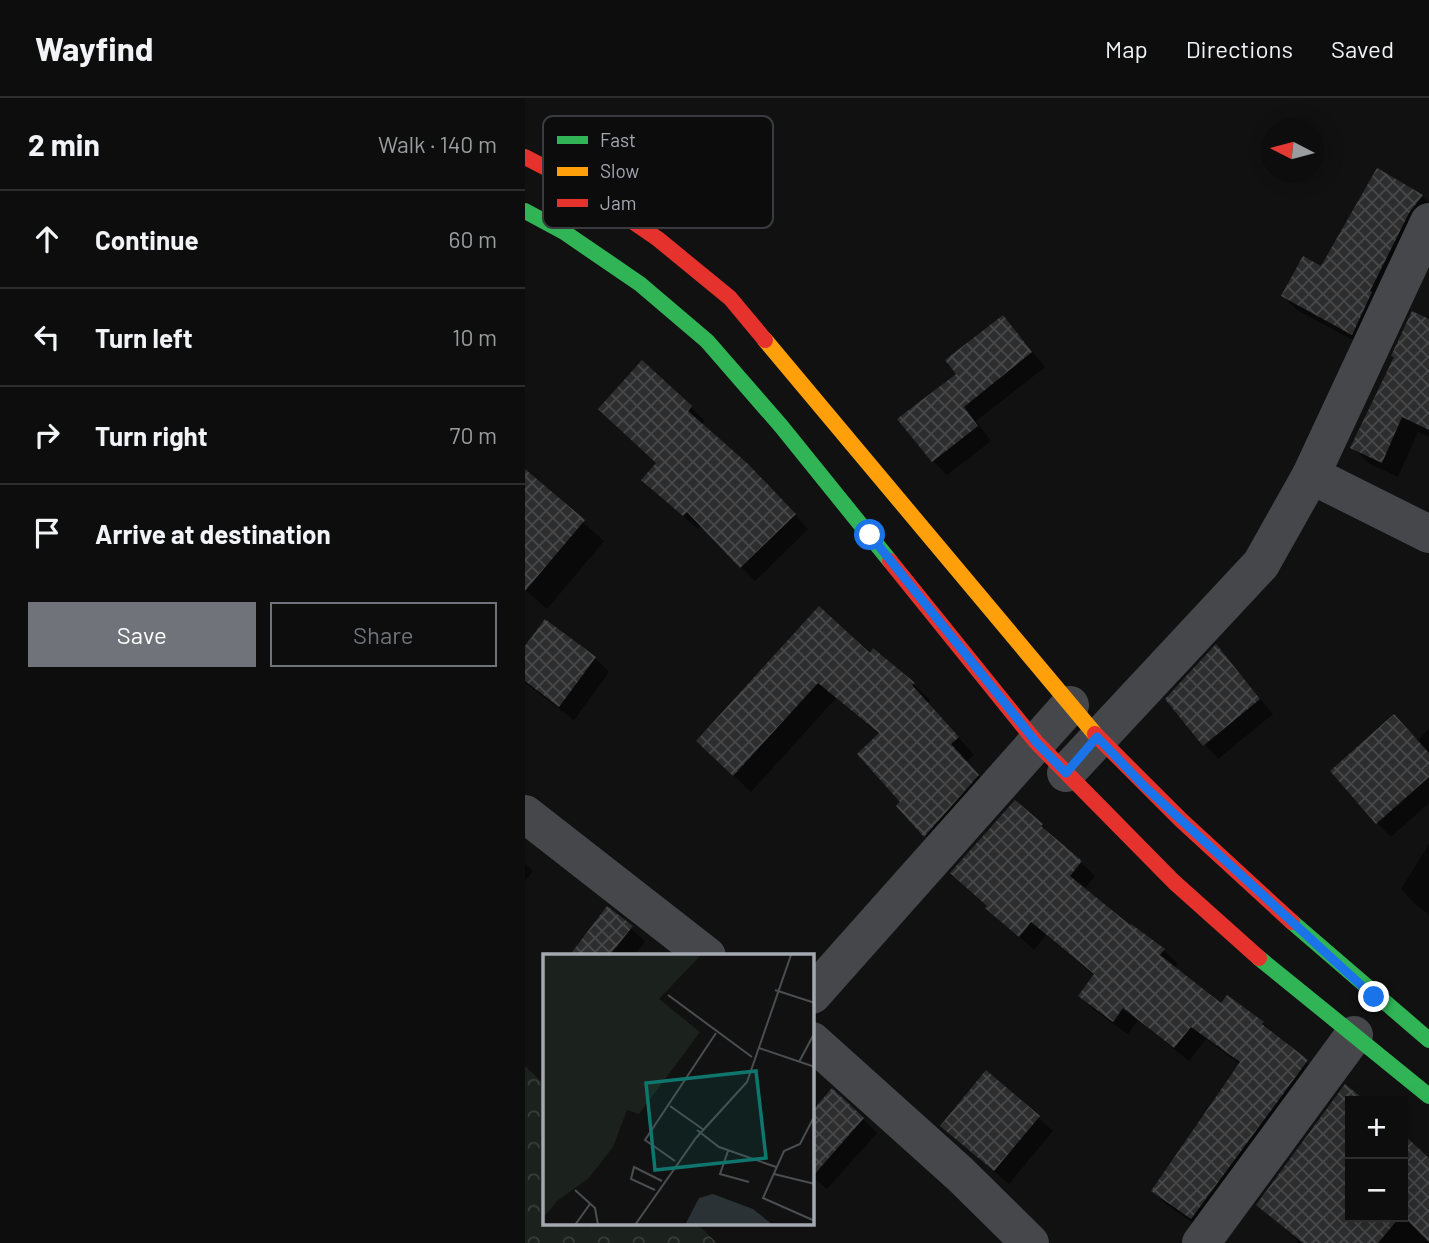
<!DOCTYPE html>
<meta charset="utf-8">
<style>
:root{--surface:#0d0d0d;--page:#1b1b1b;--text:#f1f3f6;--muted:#9a9c9d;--line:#2d2d2e;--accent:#707379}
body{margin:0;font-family:Barlow,sans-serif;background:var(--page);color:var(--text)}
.controls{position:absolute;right:21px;bottom:21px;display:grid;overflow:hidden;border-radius:0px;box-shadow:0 4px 18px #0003}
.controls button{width:63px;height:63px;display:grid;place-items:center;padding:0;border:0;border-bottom:2px solid var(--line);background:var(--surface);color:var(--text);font:35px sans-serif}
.compass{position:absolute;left:736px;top:21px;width:63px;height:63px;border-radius:50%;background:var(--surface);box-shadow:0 4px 18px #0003;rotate:276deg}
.stop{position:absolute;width:21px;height:21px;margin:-16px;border:5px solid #1a73e8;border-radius:50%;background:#fff}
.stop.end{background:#1a73e8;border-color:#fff;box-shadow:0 2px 7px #0008}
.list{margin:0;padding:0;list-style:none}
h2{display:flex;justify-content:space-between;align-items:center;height:91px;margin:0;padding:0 28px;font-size:30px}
h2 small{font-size:23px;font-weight:400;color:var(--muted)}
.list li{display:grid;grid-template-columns:46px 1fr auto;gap:21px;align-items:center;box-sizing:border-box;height:98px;padding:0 28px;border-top:2px solid var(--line)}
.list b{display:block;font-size:26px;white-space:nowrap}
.list em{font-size:23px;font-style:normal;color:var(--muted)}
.actions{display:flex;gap:14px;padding:21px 28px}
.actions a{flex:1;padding:16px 0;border:2px solid var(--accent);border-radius:0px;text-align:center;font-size:24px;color:var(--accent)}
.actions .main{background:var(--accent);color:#fff}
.icon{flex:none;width:38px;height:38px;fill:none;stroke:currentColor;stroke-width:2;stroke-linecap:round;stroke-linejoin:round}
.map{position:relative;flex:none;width:904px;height:1145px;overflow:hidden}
header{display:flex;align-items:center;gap:42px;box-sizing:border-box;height:98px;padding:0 35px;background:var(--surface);border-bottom:2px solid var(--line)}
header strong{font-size:33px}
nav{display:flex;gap:38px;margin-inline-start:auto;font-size:24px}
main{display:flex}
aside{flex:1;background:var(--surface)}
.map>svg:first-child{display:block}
.forest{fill:url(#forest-crowns)}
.shadow{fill:#0007}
.building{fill:url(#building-cross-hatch)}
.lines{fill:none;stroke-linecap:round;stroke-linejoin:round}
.street{stroke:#45474a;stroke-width:38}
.fast{stroke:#30b455;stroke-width:16}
.slow{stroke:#ff9f0a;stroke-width:16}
.jam{stroke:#e5322d;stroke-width:16}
.route{stroke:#1a73e8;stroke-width:9}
.inset-road{fill:none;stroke:#4b4d51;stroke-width:2}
.view{fill:#0f766e;fill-opacity:0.15;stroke:#0f766e;stroke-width:3.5}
.inset-edge{fill:none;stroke:#a3a8b1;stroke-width:3.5}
.key{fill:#0c0c0d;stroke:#393b3e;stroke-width:2}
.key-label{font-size:19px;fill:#a3a8b1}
</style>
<header>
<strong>Wayfind</strong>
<nav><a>Map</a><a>Directions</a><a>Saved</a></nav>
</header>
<main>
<aside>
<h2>2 min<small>Walk · 140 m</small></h2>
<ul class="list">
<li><svg class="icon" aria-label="ahead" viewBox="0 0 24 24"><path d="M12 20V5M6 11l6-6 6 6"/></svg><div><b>Continue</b></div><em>60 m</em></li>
<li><svg class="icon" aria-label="left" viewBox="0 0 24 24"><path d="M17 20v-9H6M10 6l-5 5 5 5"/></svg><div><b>Turn left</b></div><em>10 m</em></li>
<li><svg class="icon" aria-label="right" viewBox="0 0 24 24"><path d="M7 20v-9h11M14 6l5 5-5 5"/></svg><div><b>Turn right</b></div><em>70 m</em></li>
<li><svg class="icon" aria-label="arrive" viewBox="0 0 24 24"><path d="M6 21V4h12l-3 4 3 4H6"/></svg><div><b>Arrive at destination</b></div></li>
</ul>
<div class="actions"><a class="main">Save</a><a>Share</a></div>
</aside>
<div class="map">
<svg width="904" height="1145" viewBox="0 0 904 1145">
<defs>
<pattern id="forest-crowns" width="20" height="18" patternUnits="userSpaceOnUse" patternTransform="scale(1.75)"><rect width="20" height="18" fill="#1b211c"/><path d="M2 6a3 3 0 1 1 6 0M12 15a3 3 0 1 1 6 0" fill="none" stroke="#393e3b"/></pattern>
<pattern id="building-cross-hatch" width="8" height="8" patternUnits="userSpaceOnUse" patternTransform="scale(1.75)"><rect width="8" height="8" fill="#2d2d2e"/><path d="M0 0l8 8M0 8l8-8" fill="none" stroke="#48494a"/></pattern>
</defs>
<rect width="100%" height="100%" fill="#111"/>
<path class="forest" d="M 0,968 L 19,986 L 19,1126 L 172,1126 L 192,1145 L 0,1145 Z"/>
<g class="shadow">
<path d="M 852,73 L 897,98 L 904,105 L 904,121 L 841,249 L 772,212 L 758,198 L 797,171 Z"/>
<path d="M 904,217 L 904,339 L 893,334 L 873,379 L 843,365 L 828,349 Z"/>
<path d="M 478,219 L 520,269 L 451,323 L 466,343 L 422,377 L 408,363 L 434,276 Z"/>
<path d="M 166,309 L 180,323 L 176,327 L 235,381 L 283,431 L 230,483 L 176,427 L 173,431 L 133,396 L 133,365 L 89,325 Z"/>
<path d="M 0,373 L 79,443 L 22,511 L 0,492 Z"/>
<path d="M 691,549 L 748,616 L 693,661 L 642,601 Z"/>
<path d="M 0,551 L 70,560 L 84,574 L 49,622 L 0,585 Z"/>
<path d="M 345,557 L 388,586 L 405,602 L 403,605 L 449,657 L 441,664 L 469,694 L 416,754 L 400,737 L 378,704 L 355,637 L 311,600 L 226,694 L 173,643 Z"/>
<path d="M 904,630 L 904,705 L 866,739 L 852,725 L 893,643 Z"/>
<path d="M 516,727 L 570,778 L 559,792 L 605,830 L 639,852 L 653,866 L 649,870 L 697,907 L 738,925 L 796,978 L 681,1134 L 642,1107 L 628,1093 L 716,967 L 681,941 L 664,963 L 613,922 L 603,936 L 569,912 L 555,898 L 570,878 L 521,837 L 509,852 L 462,810 Z"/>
<path d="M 904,746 L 904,816 L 893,809 L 876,791 Z"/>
<path d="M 0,765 L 8,773 L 0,783 Z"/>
<path d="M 83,810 L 120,843 L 109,858 L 46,858 Z"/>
<path d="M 461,975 L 528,1033 L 484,1086 L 431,1041 Z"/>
<path d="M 820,989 L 837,1003 L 825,1003 L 825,1119 L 878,1119 L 878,1040 L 904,1063 L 904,1145 L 772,1145 L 773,1143 L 733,1107 Z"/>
<path d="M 287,1016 L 338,1021 L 352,1035 L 302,1091 L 287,1078 Z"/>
</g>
<g class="building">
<path d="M 852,70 L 898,97 L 884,115 L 845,193 L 847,194 L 827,237 L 756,198 L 778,158 L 796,168 Z"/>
<path d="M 887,213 L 904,221 L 904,332 L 877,319 L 857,365 L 825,350 L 869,259 L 866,258 Z"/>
<path d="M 478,217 L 507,254 L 439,309 L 453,328 L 407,364 L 372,321 L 431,276 L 420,262 Z"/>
<path d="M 117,262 L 167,308 L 163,313 L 222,365 L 271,416 L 215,470 L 162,414 L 158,418 L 116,382 L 131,365 L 73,311 Z"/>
<path d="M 0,371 L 60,422 L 0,493 Z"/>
<path d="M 294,508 L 345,555 L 348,550 L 390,585 L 387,587 L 434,639 L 426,646 L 454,677 L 399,739 L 371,708 L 375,704 L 332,656 L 354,635 L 293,585 L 208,678 L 171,643 Z"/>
<path d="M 20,521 L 71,559 L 34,609 L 0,583 L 0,548 Z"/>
<path d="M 691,546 L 735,601 L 678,648 L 640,601 Z"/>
<path d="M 869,616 L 904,655 L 904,679 L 851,726 L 805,673 Z"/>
<path d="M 490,702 L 518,726 L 516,728 L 557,763 L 545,778 L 605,827 L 606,826 L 640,851 L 635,857 L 696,905 L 702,897 L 739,924 L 737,926 L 783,962 L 666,1121 L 626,1093 L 715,964 L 666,929 L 649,950 L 598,910 L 588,924 L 553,898 L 569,876 L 506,824 L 494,839 L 460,810 L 462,808 L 425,775 Z"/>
<path d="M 82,808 L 108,828 L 84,858 L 44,858 Z"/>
<path d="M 461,972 L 515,1018 L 469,1073 L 415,1028 Z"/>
<path d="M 820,986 L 841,1003 L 825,1003 L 825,1119 L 875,1119 L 853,1145 L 778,1145 L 731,1107 Z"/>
<path d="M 307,990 L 339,1020 L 287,1079 L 287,1013 Z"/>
<path d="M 878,1036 L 904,1060 L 904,1144 L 878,1118 Z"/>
</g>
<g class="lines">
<g class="street">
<path d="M 786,377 L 904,436"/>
<path d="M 541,675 L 736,466 L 786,377 L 904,124"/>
<path d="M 0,716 L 182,858"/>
<path d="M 287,897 L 545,607"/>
<path d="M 287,943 L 435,1076 L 505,1145"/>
<path d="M 676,1145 L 829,937"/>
</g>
<g class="fast">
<path d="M 0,113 L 39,134 L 115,186 L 182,243 L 256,328 L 365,463"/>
<path d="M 767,824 L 904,942"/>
<path d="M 734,860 L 904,998"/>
</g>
<path class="slow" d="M 240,242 L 570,636"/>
<g class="jam">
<path d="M 0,59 L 56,88 L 133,141 L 205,200 L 240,242"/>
<path d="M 365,463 L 511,644 L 649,784 L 734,860"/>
<path d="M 570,636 L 656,722 L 767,824"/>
</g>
</g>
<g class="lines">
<path class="route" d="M 345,437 L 511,644 L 541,675 L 572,639 L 620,689 L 849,899"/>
</g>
<g transform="translate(18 856)">
<rect width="271" height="271" fill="#111"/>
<path d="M 0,1 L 158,1 L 116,45 L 157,78 L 96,160 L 84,156 L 70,193 L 46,224 L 14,247 L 0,264 Z" fill="#1b211c"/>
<path d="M 170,240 L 210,255 L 230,271 L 142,271 L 156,244 Z" fill="#2b3236"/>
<path class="inset-road" d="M 232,36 L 272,49M 125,41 L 209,103M 216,94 L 272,113M 256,108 L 272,78M 127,152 L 161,176M 272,161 L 257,190 L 241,197 L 220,244 L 272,267M 154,176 L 176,193 L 233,213M 185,197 L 177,220 L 206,228M 132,207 L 102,186 L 173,79M 231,220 L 272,230M 32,236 L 52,254 L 55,271M 112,236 L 88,225 L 91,213 L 119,227M 32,271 L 47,250M 92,271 L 153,184 L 204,128 L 248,1"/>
<path class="view" d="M 213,117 L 223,204 L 112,216 L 103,129 Z"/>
<rect width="271" height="271" class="inset-edge"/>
</g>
<rect x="18" y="18" width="230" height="112" rx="10" class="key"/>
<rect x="32" y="38" width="31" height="8" fill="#30b455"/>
<rect x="32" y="69" width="31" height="9" fill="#ff9f0a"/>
<rect x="32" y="101" width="31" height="8" fill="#e5322d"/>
<g class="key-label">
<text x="75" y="49">Fast</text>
<text x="75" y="80">Slow</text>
<text x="75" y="112">Jam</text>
</g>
</svg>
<div class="controls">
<button>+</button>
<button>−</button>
</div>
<svg class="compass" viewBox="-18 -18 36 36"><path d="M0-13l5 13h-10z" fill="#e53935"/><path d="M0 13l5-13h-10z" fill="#9a9c9d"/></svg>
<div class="stop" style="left:345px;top:437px"></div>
<div class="stop end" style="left:849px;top:899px"></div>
</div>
</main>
